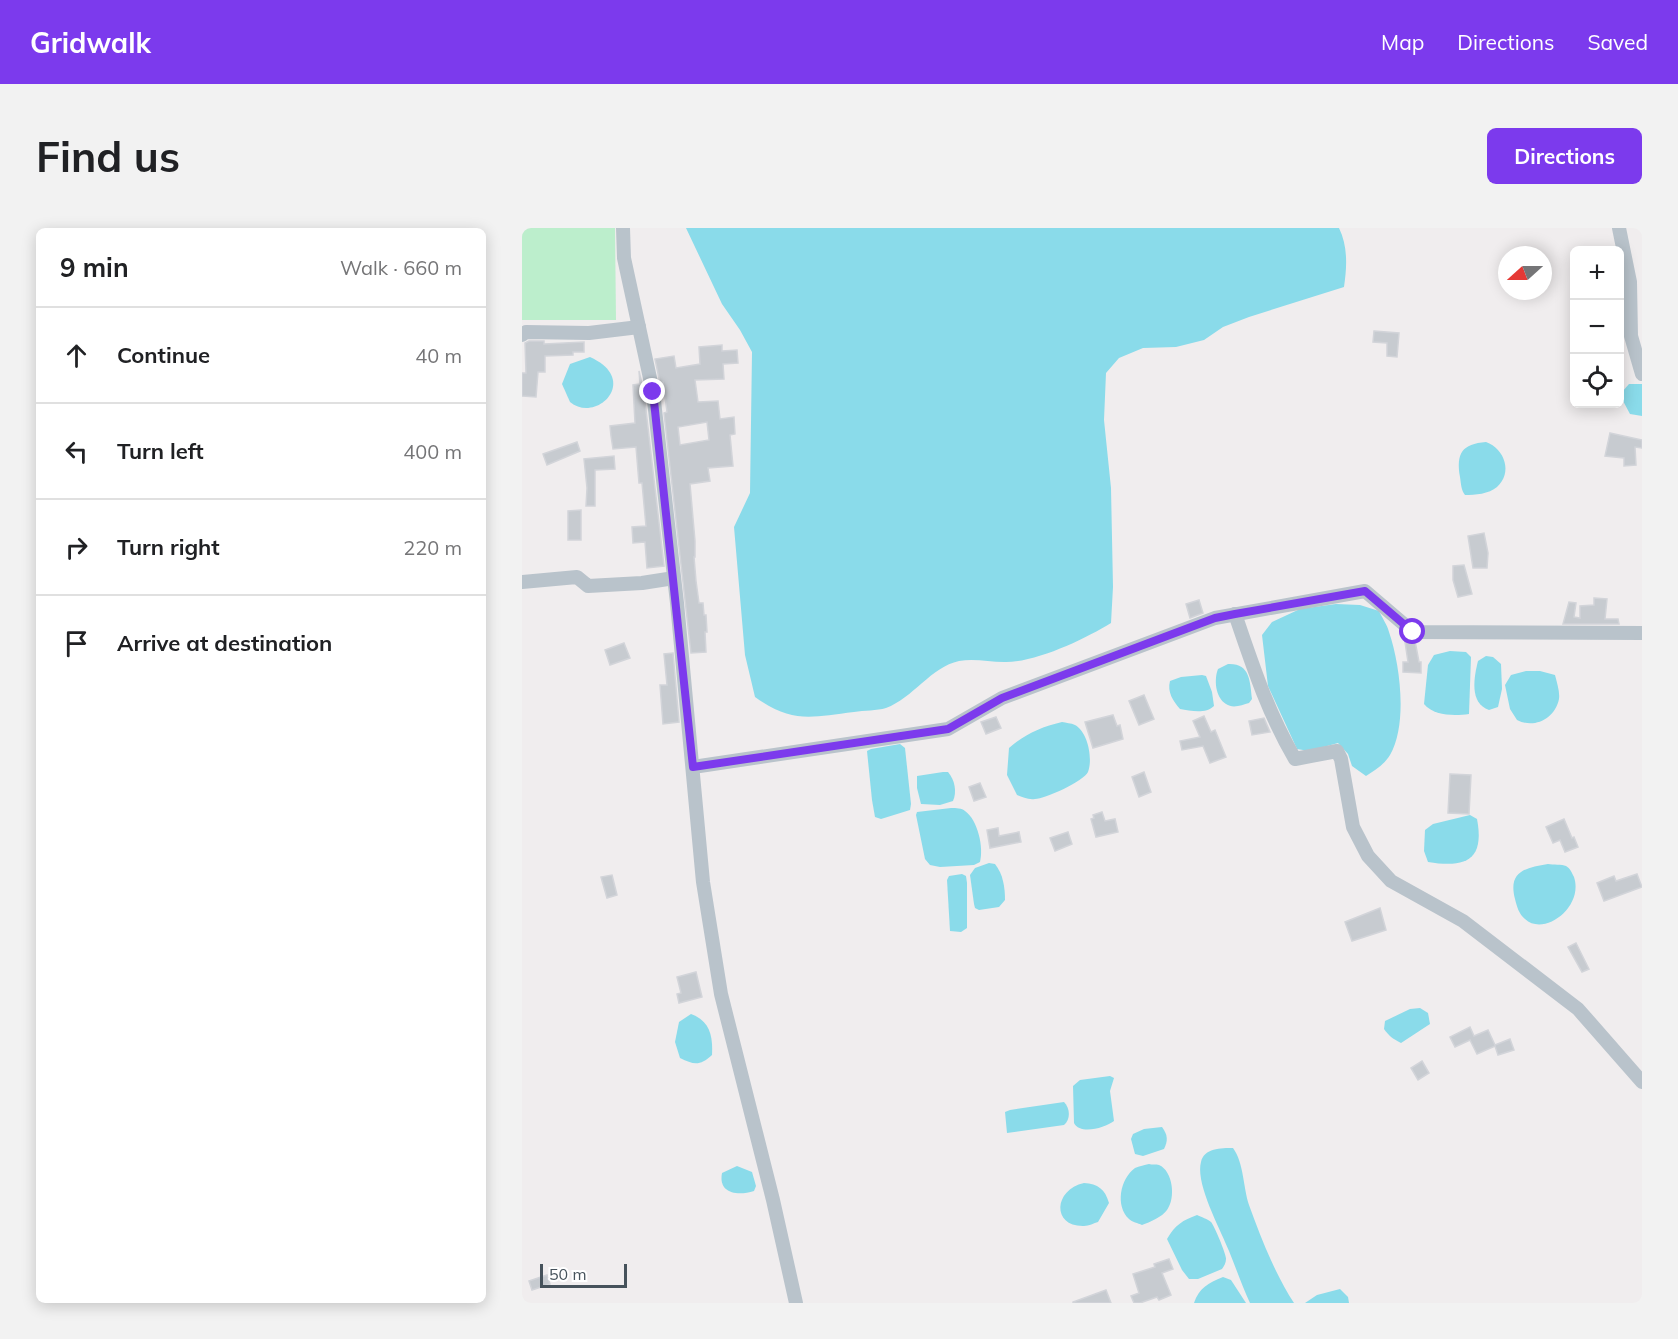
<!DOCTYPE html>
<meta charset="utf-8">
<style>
:root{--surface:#fff;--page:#f2f2f2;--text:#202124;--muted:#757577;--line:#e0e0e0;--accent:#7c3aed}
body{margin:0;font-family:Mulish,sans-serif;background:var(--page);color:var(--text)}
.controls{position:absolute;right:18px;top:18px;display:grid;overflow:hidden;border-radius:9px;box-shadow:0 3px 15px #0003}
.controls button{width:54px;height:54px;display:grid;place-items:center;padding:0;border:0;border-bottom:2px solid var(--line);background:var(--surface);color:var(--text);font:30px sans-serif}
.compass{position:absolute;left:976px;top:18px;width:54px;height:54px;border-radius:50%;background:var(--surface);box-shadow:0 3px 15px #0003;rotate:249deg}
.scale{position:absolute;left:18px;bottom:15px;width:87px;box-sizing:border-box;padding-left:6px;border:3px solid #46525b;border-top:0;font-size:16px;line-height:21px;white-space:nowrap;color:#46525b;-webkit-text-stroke:4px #fff;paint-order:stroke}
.stop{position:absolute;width:18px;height:18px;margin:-14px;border:4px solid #7c3aed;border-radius:50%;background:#fff}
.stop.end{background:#7c3aed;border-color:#fff;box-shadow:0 2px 6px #0008}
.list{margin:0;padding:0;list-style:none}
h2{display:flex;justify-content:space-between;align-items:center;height:78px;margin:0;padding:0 24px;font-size:26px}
h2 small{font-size:20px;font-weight:400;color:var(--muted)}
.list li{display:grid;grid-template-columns:39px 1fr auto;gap:18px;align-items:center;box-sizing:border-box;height:96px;padding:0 24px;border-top:2px solid var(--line)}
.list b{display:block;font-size:22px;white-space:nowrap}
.list em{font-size:20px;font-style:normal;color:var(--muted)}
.icon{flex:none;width:33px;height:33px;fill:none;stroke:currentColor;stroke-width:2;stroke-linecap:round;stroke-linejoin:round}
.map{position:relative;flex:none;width:1120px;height:1075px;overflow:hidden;border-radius:9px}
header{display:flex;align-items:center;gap:36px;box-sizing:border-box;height:84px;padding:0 30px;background:var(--accent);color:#fff}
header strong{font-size:28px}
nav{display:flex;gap:33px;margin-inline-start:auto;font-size:21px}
.intro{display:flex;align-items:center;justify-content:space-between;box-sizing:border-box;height:144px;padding:0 36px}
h1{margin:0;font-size:42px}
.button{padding:15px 27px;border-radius:9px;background:var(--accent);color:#fff;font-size:21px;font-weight:700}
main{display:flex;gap:36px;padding:0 36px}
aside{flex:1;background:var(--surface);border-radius:9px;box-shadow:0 3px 15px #0003}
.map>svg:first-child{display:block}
.green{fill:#bceecc}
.water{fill:#8adbea}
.building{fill:#c7cbd0;stroke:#d2d4d9;stroke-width:1.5;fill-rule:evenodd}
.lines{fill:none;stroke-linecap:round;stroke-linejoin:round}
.minor{stroke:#b9c3cb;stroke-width:14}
.route{stroke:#7c3aed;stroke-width:8}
</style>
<header>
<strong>Gridwalk</strong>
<nav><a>Map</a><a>Directions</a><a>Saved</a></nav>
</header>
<div class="intro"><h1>Find us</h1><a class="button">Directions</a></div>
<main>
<aside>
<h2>9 min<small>Walk · 660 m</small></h2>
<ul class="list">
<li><svg class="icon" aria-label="ahead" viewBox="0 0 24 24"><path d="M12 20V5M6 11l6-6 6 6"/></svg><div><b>Continue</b></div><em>40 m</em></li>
<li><svg class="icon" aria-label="left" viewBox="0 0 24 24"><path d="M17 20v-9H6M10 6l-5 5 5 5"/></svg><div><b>Turn left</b></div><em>400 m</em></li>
<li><svg class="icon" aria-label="right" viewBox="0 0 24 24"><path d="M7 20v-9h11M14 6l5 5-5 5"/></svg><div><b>Turn right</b></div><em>220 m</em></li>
<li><svg class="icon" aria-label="arrive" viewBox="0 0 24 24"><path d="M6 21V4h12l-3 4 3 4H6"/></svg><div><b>Arrive at destination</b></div></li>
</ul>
</aside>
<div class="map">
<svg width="1120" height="1075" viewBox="0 0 1120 1075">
<rect width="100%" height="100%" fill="#f0edee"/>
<path class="green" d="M 0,0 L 93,0 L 94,92 L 0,92 Z"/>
<g class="water">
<path d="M 164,0 L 817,0 C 826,18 825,39 822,59 L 727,89 L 701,99 L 682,112 L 654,119 L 621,120 L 597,130 L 584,145 L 582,192 L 589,260 L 591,359 L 589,395 C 563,411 513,435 482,434 C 467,434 452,430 437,433 C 409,439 391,470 364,480 C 355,483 342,482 332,484 C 289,489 271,496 233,469 L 223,427 L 212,299 L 228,265 L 230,124 L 218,102 L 200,76 Z"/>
<path d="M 68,129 C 119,152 74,196 48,174 L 40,156 L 48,136 Z"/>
<path d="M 1107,156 L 1120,156 L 1120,188 L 1108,186 L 1100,171 L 1100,164 Z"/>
<path d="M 964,214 C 983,221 991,245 975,259 C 967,266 953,267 943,267 C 939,262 939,255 938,249 C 934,225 940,216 964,214 Z"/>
<path d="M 814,376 L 838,377 L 857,383 C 860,390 865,396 867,404 C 878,436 886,496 868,527 C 862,537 853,542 844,548 L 830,538 L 826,526 L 816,515 L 787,523 L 775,521 L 746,458 L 740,407 L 750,394 L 778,381 Z"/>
<path d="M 928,423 L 944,424 L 949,429 L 947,486 C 932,488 912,488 902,476 L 906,437 L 912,427 Z"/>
<path d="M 964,428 L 971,429 L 979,436 L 980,461 L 976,479 L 967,482 C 947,475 952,449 956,433 Z"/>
<path d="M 706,436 C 728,435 728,453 730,471 L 727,475 C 720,477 711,481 704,476 C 693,469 692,451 696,441 Z"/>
<path d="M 1004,443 L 1018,443 L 1033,447 C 1035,455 1038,464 1037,471 C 1033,491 1012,501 995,492 L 988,481 L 983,457 L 989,447 Z"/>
<path d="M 680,447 L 684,448 L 690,464 L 692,478 C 684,486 669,483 658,481 C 651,473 645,464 648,453 L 659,449 Z"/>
<path d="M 540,494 C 544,495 549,495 553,497 C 566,504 571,531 566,544 C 562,553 523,571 513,571 C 506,572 501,569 495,567 L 485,547 L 487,520 C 503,506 519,499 540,494 Z"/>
<path d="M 378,516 L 383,520 L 389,576 L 388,582 L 359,591 L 353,589 L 350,572 L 345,523 L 349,521 Z"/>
<path d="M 421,544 L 426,544 C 433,552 435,564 431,573 L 418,577 L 399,576 L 395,560 L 395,548 Z"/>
<path d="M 429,580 C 434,580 440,580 443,583 C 456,592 462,620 458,634 L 452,637 L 418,639 L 408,637 L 403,631 L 394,587 L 395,584 Z"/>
<path d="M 948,587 L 955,591 C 963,633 943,640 906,634 L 902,623 L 903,602 L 911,596 Z"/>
<path d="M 467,635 L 473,636 C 481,646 483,659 483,672 L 477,679 L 457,682 L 453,680 L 452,676 L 448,647 L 453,640 Z"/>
<path d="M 1026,636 C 1031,637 1040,636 1044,638 C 1048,640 1050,645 1052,649 C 1062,679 1022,709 1003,691 C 997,686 995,679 993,671 C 986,644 1002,640 1026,636 Z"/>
<path d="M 440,646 L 444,648 L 445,655 L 445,700 L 439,704 L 428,703 L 425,652 L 427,648 Z"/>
<path d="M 898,780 L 906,785 L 908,796 L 879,815 C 871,811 867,808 862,801 L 863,793 L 888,781 Z"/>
<path d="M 169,786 C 188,793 191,808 190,827 C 178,838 172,837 158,830 L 153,814 L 157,794 Z"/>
<path d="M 588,848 L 592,850 L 588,863 L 592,893 C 583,900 558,907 552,895 L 551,858 L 558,852 Z"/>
<path d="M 542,874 C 548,880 549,891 542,897 L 485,905 L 483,884 L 488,882 Z"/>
<path d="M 640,899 C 646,907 646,913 642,921 L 621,928 L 613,926 L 609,911 L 611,906 L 622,901 Z"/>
<path d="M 711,920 C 722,935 721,959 727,977 C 739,1010 753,1046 772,1075 L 728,1075 C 720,1058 714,1040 707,1023 C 699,1002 673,956 679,934 C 682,920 699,920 711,920 Z"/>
<path d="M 627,936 C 630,937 634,936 637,937 C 651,943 654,970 645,982 C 640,989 628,994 620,997 C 616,995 610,994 607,991 C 593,978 598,951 613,940 C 617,938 623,937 627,936 Z"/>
<path d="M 215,938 L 230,944 L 234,958 L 232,963 C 216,968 196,966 200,945 Z"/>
<path d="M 562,955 C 576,956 583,961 587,975 L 576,994 C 572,995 567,998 562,998 C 530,999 531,962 562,955 Z"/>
<path d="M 675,987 C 679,989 686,991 689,994 C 692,997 705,1028 704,1031 C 704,1035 702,1038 700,1041 L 676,1051 L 667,1051 L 660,1042 L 645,1011 C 653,997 661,992 675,987 Z"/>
<path d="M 701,1049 L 709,1052 L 724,1075 L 672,1075 C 677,1060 686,1055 701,1049 Z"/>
<path d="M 818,1061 L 826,1069 L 827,1075 L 783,1075 L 795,1067 Z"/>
</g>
<g class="building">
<path d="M 852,103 L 877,105 L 875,129 L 865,128 L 865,115 L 851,114 Z"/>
<path d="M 7,113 L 22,113 L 22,116 L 62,114 L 62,124 L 51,124 L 51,127 L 23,128 L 23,144 L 16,144 L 14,169 L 0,168 L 0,145 L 4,145 L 3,115 Z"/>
<path d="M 200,117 L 200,123 L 215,122 L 216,135 L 201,136 L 202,151 L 173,152 L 176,174 L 196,173 L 198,191 L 212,189 L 213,206 L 208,207 L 211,238 L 186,240 L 188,253 L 168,256 L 173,313 L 173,329 L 172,329 L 174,353 L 177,375 L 181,375 L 182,387 L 184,387 L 185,404 L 183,404 L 184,424 L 169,425 L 142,185 L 145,184 L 141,154 L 138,155 L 133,131 L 152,128 L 154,140 L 178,136 L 177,119 ZM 185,194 L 187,212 L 158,217 L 156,199 Z"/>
<path d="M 117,143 L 122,165 L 142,338 L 125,340 L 123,314 L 111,315 L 110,299 L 124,298 L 120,255 L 117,255 L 114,219 L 91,221 L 89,208 L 88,198 L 113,195 L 111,157 L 118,156 Z"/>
<path d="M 1088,205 L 1120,212 L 1120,220 L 1113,219 L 1114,237 L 1102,238 L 1102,230 L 1083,228 Z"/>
<path d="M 55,214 L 58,223 L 25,237 L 21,226 Z"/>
<path d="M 92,228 L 93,241 L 73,242 L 73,278 L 64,278 L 65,260 L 62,231 Z"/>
<path d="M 59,282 L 59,312 L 46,312 L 46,283 Z"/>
<path d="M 962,305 L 966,325 L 965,340 L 951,340 L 946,308 Z"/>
<path d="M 942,337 L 950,366 L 936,369 L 931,352 L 931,338 Z"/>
<path d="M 1072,370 L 1085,371 L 1083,391 L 1096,391 L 1097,396 L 1041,396 L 1047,374 L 1054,375 L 1052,389 L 1058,390 L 1058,378 L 1072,377 Z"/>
<path d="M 677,372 L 681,385 L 668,390 L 664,376 Z"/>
<path d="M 893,413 L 897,434 L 899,434 L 899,445 L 881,444 L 881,434 L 886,434 L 883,414 Z"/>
<path d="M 102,415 L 108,430 L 88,437 L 83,422 Z"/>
<path d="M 151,425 L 157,494 L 141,496 L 138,457 L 145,457 L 142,426 Z"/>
<path d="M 622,467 L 632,491 L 617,497 L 607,473 Z"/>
<path d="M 591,487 L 595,498 L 598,497 L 601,511 L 571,520 L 563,494 Z"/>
<path d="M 682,488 L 689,504 L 693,502 L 704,529 L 688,535 L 681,518 L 660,522 L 658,513 L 678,509 L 671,493 Z"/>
<path d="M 474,489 L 479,500 L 464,506 L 459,494 Z"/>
<path d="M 742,490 L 748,504 L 730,507 L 727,493 Z"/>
<path d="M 622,544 L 629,564 L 617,569 L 610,549 Z"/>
<path d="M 928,546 L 949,547 L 947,586 L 926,585 Z"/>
<path d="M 458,555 L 464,569 L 452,573 L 447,559 Z"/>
<path d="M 580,584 L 583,593 L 593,591 L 596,604 L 574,609 L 569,591 L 572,590 L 571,587 Z"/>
<path d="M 1042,591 L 1050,610 L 1052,609 L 1056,619 L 1043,624 L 1038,612 L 1031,615 L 1024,599 Z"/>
<path d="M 476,600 L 477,608 L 497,604 L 499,614 L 468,620 L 465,602 Z"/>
<path d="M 546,604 L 550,616 L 533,623 L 528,610 Z"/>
<path d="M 1115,646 L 1120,659 L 1082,673 L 1075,655 L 1092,648 L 1094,653 Z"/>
<path d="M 90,647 L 95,667 L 85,670 L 79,649 Z"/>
<path d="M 858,680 L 864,702 L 830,713 L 823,694 Z"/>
<path d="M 1054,715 L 1067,741 L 1060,744 L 1046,719 Z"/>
<path d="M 174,744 L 180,769 L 157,775 L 155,766 L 159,765 L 155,749 Z"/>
<path d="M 948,799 L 952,808 L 966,802 L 973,817 L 988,811 L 992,822 L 976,827 L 973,818 L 955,826 L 948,812 L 933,819 L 928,809 Z"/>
<path d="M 900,833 L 907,845 L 896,852 L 889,840 Z"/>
<path d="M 647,1031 L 651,1041 L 640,1045 L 649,1067 L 637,1072 L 635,1069 L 618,1075 L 612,1075 L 609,1068 L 617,1065 L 611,1046 L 633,1039 L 632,1036 Z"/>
<path d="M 25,1047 L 28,1056 L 10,1062 L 7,1053 Z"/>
<path d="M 584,1062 L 589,1075 L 551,1075 L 551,1074 Z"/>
</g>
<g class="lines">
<g class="minor">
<path d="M 101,0 L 102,30 L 131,164 L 155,375 L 181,654 L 199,766 L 251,972 L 274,1075"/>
<path d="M 1097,0 L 1108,54 L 1109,108 L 1120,146"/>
<path d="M 0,107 L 4,104 L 67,105 L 117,99"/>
<path d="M 0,354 L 55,349 L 66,358 L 120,355 L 152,350"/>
<path d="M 713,386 C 730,436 746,485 773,531 L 815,523 L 819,531 L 831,599 L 846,628 L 869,653 L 941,693 L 1056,781 L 1120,854"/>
<path d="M 171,539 L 426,501 L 480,470 L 693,390 L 843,363 L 891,404 L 1120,405"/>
</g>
</g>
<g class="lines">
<path class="route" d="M 131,164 L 171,539 L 426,501 L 480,470 L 693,390 L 713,386 L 843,363 L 891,404"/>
</g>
</svg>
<div class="controls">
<button>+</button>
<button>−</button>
<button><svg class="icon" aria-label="locate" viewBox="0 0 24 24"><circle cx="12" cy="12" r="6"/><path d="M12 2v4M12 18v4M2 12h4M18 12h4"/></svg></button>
</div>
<svg class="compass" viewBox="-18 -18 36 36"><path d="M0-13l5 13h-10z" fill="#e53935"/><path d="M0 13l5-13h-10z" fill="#757577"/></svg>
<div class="scale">50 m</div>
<div class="stop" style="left:891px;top:404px"></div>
<div class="stop end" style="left:131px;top:164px"></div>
</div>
</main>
